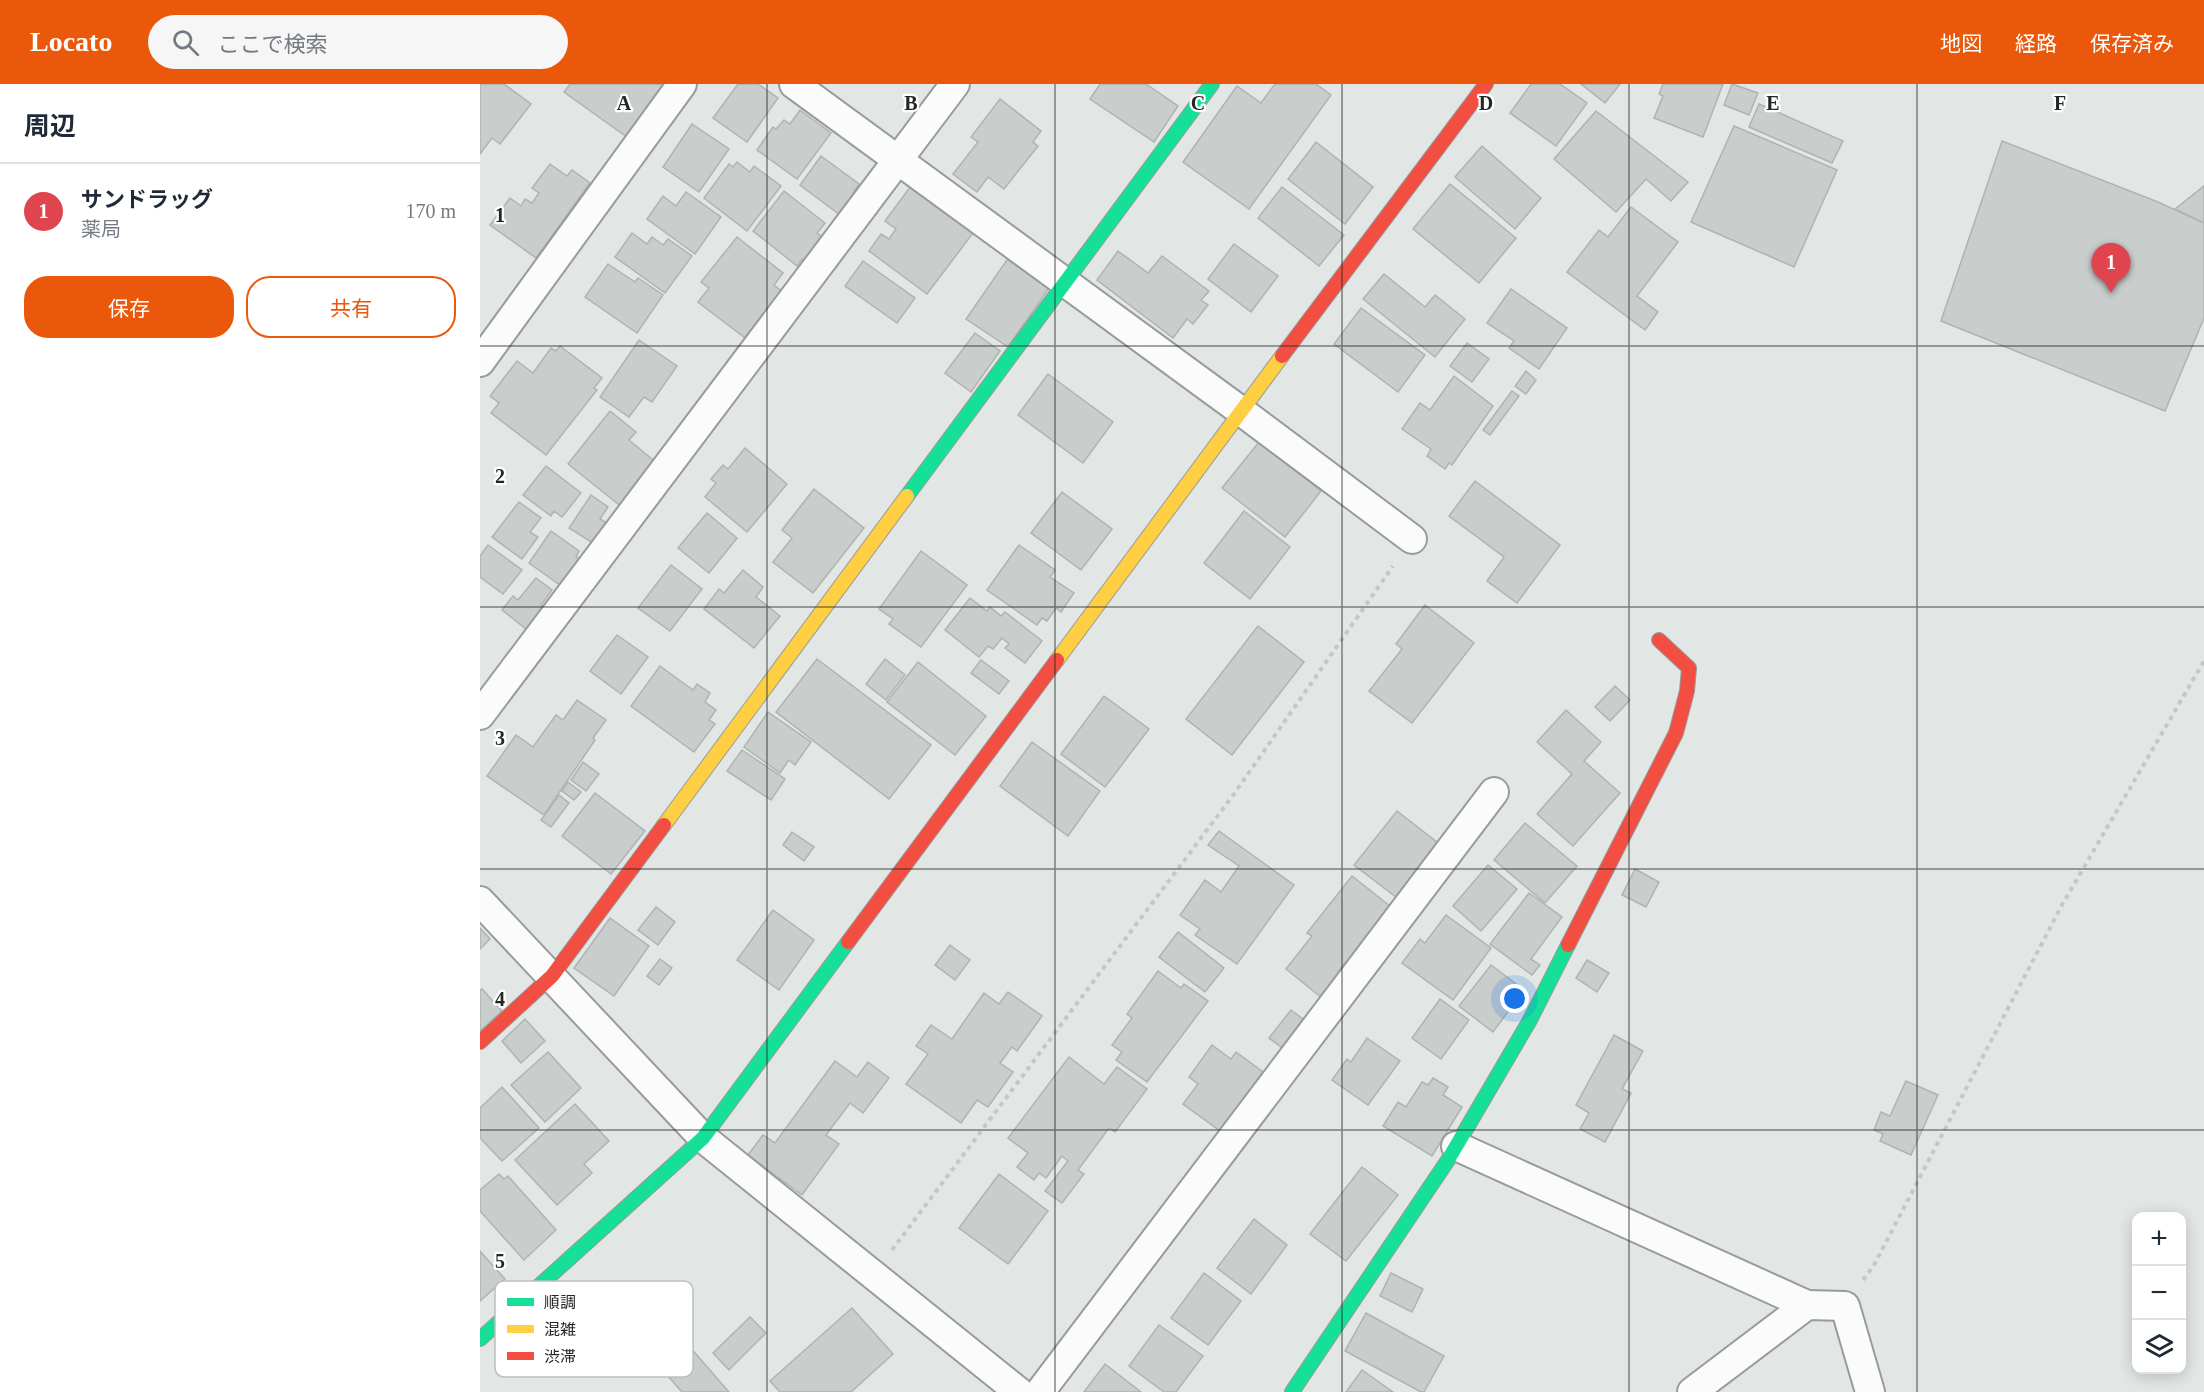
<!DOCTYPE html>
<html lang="ja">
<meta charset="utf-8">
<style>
:root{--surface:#fff;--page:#f6f6f7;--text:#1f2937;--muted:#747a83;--line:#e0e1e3;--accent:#ea580c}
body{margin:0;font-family:"Times New Roman","Noto Sans JP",serif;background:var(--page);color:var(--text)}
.controls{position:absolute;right:18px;bottom:18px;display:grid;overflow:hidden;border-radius:12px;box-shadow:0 3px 15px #0003}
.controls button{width:54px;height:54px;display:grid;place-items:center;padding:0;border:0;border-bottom:2px solid var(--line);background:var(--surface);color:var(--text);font:30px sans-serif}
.you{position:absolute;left:1035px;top:915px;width:21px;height:21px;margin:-15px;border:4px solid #fff;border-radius:50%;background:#1a73e8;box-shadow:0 0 0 9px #1a73e833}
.badge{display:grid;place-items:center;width:39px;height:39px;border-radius:50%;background:var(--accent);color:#fff;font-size:20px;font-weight:700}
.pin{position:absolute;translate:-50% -50px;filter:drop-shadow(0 2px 3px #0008)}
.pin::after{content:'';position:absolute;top:32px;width:21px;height:18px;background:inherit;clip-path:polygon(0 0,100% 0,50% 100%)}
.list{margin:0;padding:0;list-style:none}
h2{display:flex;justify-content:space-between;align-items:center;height:78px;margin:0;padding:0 24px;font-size:26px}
h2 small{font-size:20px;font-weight:400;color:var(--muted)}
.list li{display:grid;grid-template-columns:39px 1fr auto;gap:18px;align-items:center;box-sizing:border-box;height:96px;padding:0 24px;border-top:2px solid var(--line)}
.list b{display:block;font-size:22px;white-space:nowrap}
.list p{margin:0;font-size:20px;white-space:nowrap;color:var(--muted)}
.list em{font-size:20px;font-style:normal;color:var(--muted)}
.actions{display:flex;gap:12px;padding:18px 24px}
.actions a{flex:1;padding:14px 0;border:2px solid var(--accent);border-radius:24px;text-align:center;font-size:21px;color:var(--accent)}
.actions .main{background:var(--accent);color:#fff}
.icon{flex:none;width:33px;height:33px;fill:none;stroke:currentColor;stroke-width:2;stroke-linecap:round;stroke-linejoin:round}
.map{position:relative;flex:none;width:1724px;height:1308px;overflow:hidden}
header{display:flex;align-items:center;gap:36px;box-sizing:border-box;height:84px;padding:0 30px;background:var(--accent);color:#fff}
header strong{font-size:28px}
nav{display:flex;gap:33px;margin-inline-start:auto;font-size:21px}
.search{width:420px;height:54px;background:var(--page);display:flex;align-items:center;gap:15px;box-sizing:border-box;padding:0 21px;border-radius:33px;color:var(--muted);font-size:22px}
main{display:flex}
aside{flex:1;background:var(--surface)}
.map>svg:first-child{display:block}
.building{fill:#c9cdcc;stroke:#afb3b2;stroke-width:1.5}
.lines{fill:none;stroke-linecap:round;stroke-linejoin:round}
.street-casing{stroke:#989b9b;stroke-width:32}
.fast-casing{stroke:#989b9b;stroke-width:16}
.slow-casing{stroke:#989b9b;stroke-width:16}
.jam-casing{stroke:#989b9b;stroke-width:16}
.path{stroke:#c5c7c7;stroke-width:4;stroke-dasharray:4.5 4.5;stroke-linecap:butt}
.street{stroke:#fbfbfb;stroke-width:28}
.fast{stroke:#16e098;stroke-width:14}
.slow{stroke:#ffcf43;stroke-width:14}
.jam{stroke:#f24e42;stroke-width:14}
.grid{fill:none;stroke:#232726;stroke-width:1.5;stroke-opacity:0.55}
.key{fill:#fff;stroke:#bdbebe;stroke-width:1.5}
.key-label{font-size:16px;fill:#232726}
.grid-label{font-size:20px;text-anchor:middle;font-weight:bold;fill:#232726;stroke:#fff;stroke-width:4.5;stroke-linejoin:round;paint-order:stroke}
</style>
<header>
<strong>Locato</strong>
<div class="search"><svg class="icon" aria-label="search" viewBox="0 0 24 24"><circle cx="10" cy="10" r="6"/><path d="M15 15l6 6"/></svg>ここで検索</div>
<nav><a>地図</a><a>経路</a><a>保存済み</a></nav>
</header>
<main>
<aside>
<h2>周辺<small></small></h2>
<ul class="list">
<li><span class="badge" style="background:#e0444e">1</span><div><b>サンドラッグ</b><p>薬局</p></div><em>170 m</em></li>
</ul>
<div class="actions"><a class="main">保存</a><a>共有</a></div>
</aside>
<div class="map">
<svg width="1724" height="1308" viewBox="0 0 1724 1308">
<rect width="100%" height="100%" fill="#e2e7e6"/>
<g class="building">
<path d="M 0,0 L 24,0 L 51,20 L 20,60 L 12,54 L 0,70 Z"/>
<path d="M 90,0 L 190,0 L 176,21 L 171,18 L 164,28 L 168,31 L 151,56 L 84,8 Z"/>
<path d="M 258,0 L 278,0 L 298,14 L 267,58 L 233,34 Z"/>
<path d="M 620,0 L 666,0 L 698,22 L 674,58 L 610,15 Z"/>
<path d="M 795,0 L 836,0 L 851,11 L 769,125 L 703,78 L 757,2 L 781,19 Z"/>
<path d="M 1051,0 L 1080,0 L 1107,19 L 1076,62 L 1030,29 Z"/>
<path d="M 1101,0 L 1140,0 L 1125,19 Z"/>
<path d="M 1183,0 L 1243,0 L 1223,53 L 1174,34 L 1183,12 L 1179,10 Z"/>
<path d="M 1252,0 L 1278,9 L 1269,31 L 1244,21 Z"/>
<path d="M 520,15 L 561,47 L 553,58 L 558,62 L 524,105 L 508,93 L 497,108 L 473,90 L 498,58 L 491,53 Z"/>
<path d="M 1279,20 L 1363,57 L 1352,79 L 1269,43 Z"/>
<path d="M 320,26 L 351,49 L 317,95 L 277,66 L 293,43 L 296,45 L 304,36 L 310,40 Z"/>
<path d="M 1116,27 L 1208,98 L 1191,117 L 1166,95 L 1136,128 L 1074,75 Z"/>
<path d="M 212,40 L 249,65 L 219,108 L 183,83 Z"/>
<path d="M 1254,42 L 1357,86 L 1314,183 L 1211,138 Z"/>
<path d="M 1522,57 L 1678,118 L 1724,139 L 1724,234 L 1685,327 L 1461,237 Z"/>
<path d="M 836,58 L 893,103 L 865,140 L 808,95 Z"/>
<path d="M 1002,62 L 1061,114 L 1035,145 L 975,93 Z"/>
<path d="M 341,72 L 379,100 L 373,109 L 379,113 L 364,134 L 320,101 Z"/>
<path d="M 257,78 L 270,88 L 274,82 L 301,102 L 267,147 L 224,114 L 249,80 L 253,83 Z"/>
<path d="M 70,80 L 87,92 L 92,86 L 110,99 L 56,174 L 10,141 L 30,114 L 41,122 L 45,115 L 52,119 L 59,109 L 52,104 Z"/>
<path d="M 433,99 L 496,145 L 447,210 L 389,167 L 401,150 L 409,155 L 416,145 L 405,137 Z"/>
<path d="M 970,100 L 1036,154 L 999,199 L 933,145 Z"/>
<path d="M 1724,102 L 1724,139 L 1695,125 Z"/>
<path d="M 802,103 L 864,151 L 839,182 L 778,134 Z"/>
<path d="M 304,107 L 345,139 L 337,149 L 346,156 L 328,179 L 322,175 L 317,182 L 273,147 Z"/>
<path d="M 206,108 L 241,133 L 215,170 L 167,135 L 183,112 L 196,122 Z"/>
<path d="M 1151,123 L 1198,158 L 1157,212 L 1178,228 L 1165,246 L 1087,188 L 1119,146 L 1128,153 Z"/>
<path d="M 152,149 L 167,160 L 172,153 L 183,161 L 188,155 L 212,172 L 185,209 L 135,173 Z"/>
<path d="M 257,153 L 303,189 L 294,201 L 305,210 L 269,257 L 218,218 L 229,204 L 221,198 Z"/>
<path d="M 754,160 L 798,192 L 771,228 L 728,195 Z"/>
<path d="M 638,167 L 668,189 L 682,172 L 729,207 L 721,216 L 728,221 L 713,240 L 707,235 L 693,254 L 617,196 Z"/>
<path d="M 529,173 L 571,201 L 528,263 L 486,235 Z"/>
<path d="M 383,177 L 435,214 L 417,239 L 365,202 Z"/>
<path d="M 128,180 L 155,198 L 158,194 L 183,211 L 157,249 L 105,213 Z"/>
<path d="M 904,190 L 945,223 L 955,211 L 985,235 L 955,273 L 883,215 Z"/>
<path d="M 1031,205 L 1087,244 L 1059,285 L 1029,264 L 1034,257 L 1007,239 Z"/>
<path d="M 881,224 L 945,271 L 918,308 L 854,260 Z"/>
<path d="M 495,249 L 520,267 L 491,308 L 465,289 Z"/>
<path d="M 159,256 L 197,282 L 172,318 L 164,313 L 149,333 L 120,313 Z"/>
<path d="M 987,259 L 1009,275 L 992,298 L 970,282 Z"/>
<path d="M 80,262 L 122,294 L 114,304 L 117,306 L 66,371 L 11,329 L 19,319 L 10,312 L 37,277 L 53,289 L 71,264 L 76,267 Z"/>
<path d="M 1046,287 L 1056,296 L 1046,310 L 1035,302 Z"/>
<path d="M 568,290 L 633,338 L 603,379 L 538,331 Z"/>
<path d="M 974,292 L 1013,322 L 972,381 L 969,379 L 965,385 L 947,372 L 951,365 L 922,345 L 940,319 L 950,326 Z"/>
<path d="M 1032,307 L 1039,312 L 1010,351 L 1003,346 Z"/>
<path d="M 130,327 L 156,348 L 149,356 L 178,380 L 143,424 L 88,380 Z"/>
<path d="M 779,358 L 841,407 L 805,453 L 742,404 Z"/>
<path d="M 265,364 L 307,400 L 267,448 L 225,413 L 236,399 L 231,395 L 243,381 L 248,385 Z"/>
<path d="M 66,382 L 101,409 L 82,433 L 74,427 L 71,432 L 43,411 Z"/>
<path d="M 995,397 L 1080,461 L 1037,519 L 1007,497 L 1024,473 L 969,432 Z"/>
<path d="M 334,405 L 384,444 L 333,509 L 293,478 L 312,454 L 302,446 Z"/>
<path d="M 582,408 L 632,445 L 601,486 L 551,449 Z"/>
<path d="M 111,411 L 128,423 L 120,435 L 130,441 L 116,461 L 89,444 Z"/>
<path d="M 39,418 L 61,434 L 50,448 L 58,453 L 42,475 L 12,453 Z"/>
<path d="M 764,427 L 810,463 L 770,515 L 724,479 Z"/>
<path d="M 227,429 L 257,454 L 229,489 L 198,464 Z"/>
<path d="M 71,447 L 99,467 L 96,473 L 103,477 L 84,504 L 49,479 Z"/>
<path d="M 8,461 L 42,486 L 23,510 L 0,493 L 0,472 Z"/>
<path d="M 539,461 L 575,486 L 570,493 L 594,509 L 581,528 L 576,524 L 567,537 L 562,534 L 557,541 L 507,506 Z"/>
<path d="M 441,467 L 487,501 L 441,563 L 409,540 L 413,535 L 399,525 Z"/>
<path d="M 191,481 L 222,505 L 190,547 L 158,524 Z"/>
<path d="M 263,486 L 283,503 L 276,513 L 300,532 L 274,564 L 224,525 L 239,505 L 244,509 Z"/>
<path d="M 56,494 L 72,506 L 61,521 L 70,528 L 52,539 L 46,545 L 22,526 L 33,512 L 38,516 Z"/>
<path d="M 490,514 L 507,527 L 510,523 L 521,532 L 525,528 L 562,557 L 545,579 L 525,564 L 529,560 L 522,554 L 513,565 L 508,562 L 499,573 L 465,546 Z"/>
<path d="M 945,521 L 994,559 L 932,639 L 889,607 L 922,565 L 916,560 Z"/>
<path d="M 778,542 L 824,578 L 752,671 L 706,635 Z"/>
<path d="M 137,551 L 168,573 L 141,610 L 110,587 Z"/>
<path d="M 337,575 L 451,661 L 409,715 L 296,628 Z"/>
<path d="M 405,575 L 425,591 L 406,616 L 386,600 Z"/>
<path d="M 501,576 L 529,597 L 519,610 L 491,589 Z"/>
<path d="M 438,578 L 506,632 L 475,671 L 407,618 Z"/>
<path d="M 180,582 L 213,606 L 217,600 L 230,609 L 225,618 L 236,626 L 229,636 L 235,640 L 214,668 L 151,622 Z"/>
<path d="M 1135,602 L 1150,616 L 1130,637 L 1115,623 Z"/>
<path d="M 624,612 L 669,645 L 625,703 L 581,670 Z"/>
<path d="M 97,616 L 126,636 L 113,654 L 115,656 L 64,731 L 7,692 L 36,651 L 53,663 L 76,631 L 83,636 Z"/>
<path d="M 1086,626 L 1121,658 L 1104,677 L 1140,709 L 1093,762 L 1057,730 L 1092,690 L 1057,658 Z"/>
<path d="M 288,628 L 331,658 L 315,681 L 309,676 L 300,689 L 264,663 Z"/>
<path d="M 552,658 L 620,707 L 588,752 L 520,702 Z"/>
<path d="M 262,666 L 305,695 L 291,716 L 247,687 Z"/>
<path d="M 103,678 L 119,690 L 106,707 L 91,696 Z"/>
<path d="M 88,698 L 101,708 L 94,716 L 82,707 Z"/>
<path d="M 115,709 L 165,747 L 131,790 L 82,752 Z"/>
<path d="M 79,711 L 89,719 L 71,743 L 61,736 Z"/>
<path d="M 917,727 L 958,759 L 916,813 L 874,781 Z"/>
<path d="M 1045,739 L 1097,782 L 1065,819 L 1014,776 Z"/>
<path d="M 739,747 L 814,801 L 757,880 L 715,851 L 720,845 L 700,831 L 725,796 L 741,808 L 759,782 L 728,761 Z"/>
<path d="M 312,748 L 334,763 L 324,777 L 303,761 Z"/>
<path d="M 1008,781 L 1037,805 L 1001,847 L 973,822 Z"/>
<path d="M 1155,785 L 1179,798 L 1166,823 L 1142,811 Z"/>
<path d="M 872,792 L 915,826 L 872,879 L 868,876 L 858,888 L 866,895 L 847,918 L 806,885 L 832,852 L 827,849 Z"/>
<path d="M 1049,809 L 1082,833 L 1051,875 L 1060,881 L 1052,891 L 1010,860 Z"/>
<path d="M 176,823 L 195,838 L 178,861 L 158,846 Z"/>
<path d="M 293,826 L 334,856 L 299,906 L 257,876 Z"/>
<path d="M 966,831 L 1011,864 L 973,916 L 922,879 L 940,855 L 945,859 Z"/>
<path d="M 130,834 L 169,862 L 134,912 L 94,884 Z"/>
<path d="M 0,844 L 10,855 L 0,865 Z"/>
<path d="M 698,848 L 744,884 L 725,908 L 679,873 Z"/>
<path d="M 470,861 L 490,876 L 475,896 L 455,881 Z"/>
<path d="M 180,875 L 192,884 L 179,901 L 167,892 Z"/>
<path d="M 1107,876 L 1129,889 L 1117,908 L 1096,894 Z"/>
<path d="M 1011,881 L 1044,906 L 1013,948 L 979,922 Z"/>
<path d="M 678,887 L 701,904 L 704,900 L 728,917 L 667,998 L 636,976 L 642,968 L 632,961 L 652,934 L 647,930 Z"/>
<path d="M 2,905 L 22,927 L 0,947 L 0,906 Z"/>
<path d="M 528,908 L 562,932 L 537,967 L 532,963 L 520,979 L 533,988 L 508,1023 L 497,1016 L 481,1039 L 426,1000 L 448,970 L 436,962 L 451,941 L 472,955 L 504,909 L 519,920 Z"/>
<path d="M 960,915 L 989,936 L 961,975 L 932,954 Z"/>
<path d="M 811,926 L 831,941 L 809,969 L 789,954 Z"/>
<path d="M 45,935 L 65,957 L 41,979 L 22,957 Z"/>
<path d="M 1134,951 L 1163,967 L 1142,1005 L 1151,1009 L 1125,1058 L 1100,1045 L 1109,1029 L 1096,1021 Z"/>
<path d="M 887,954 L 920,977 L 888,1021 L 852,996 L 867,975 L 871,978 Z"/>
<path d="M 732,961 L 751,975 L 756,968 L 783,988 L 765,1012 L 772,1017 L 747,1052 L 703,1020 L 718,1000 L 709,993 Z"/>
<path d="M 68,968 L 101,1004 L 65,1038 L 31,1001 Z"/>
<path d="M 589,973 L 624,1000 L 637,983 L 667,1005 L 635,1048 L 629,1044 L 598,1086 L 604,1090 L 582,1119 L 565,1107 L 588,1077 L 582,1072 L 566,1094 L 559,1089 L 554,1096 L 537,1083 L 548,1069 L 528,1054 Z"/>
<path d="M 355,977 L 377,993 L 388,978 L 409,994 L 383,1029 L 370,1019 L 346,1051 L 359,1060 L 322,1111 L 268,1071 L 283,1051 L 295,1059 Z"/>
<path d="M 953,994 L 968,1003 L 963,1011 L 982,1023 L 952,1072 L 903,1042 L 918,1018 L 926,1023 L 942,998 L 948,1001 Z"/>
<path d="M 1426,997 L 1458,1011 L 1431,1071 L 1400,1057 L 1403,1050 L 1394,1046 L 1401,1028 L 1410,1032 Z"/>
<path d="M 22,1003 L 59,1044 L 22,1077 L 0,1054 L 0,1024 Z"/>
<path d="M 95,1020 L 129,1057 L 104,1080 L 112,1089 L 77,1121 L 35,1076 Z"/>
<path d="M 882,1083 L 918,1111 L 866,1177 L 830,1150 Z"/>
<path d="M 19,1090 L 24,1095 L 28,1092 L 76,1146 L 44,1176 L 0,1127 L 0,1106 Z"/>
<path d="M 519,1090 L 568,1127 L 528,1180 L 479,1144 Z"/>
<path d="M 774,1135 L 807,1161 L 771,1210 L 737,1184 Z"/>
<path d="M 0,1167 L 25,1195 L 0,1217 Z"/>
<path d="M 724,1189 L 761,1217 L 728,1261 L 691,1234 Z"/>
<path d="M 911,1189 L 943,1205 L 932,1228 L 900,1212 Z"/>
<path d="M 372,1224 L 413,1270 L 371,1308 L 300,1308 L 290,1297 Z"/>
<path d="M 886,1229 L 964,1272 L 944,1308 L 941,1308 L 865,1267 Z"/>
<path d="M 270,1233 L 286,1249 L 249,1286 L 233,1269 Z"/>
<path d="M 188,1238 L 249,1308 L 202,1308 L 162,1263 Z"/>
<path d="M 679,1241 L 723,1272 L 696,1308 L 684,1308 L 649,1282 Z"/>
<path d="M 625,1280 L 661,1308 L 604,1308 Z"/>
<path d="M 882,1286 L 913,1308 L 866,1308 Z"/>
</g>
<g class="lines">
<defs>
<g id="street">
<path d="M 314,0 L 761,327 L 932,455"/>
<path d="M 0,278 L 202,0"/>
<path d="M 0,631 L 475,0"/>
<path d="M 0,817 L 223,1054 L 539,1308"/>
<path d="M 976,1062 L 1327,1221"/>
<path d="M 560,1308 L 1014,708"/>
<path d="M 1212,1308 L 1327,1221 L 1365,1222 L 1390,1308"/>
</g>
<g id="fast">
<path d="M 427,412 L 732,0"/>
<path d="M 0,1255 L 223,1054 L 368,858"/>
<path d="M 812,1308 L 968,1076 L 1050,936 L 1088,861"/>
</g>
<g id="slow">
<path d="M 577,576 L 802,272"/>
<path d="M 184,741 L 427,412"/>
</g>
<g id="jam">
<path d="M 802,272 L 1006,0"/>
<path d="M 368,858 L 577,576"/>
<path d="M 1088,861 L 1196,649 L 1207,607 L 1209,584 L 1179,556"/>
<path d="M 0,958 L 72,892 L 184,741"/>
</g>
</defs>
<use href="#street" class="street-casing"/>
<use href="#fast" class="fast-casing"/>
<use href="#slow" class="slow-casing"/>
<use href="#jam" class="jam-casing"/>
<g class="path">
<path d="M 412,1166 L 754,710 L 913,482"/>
<path d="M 1383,1196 L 1394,1181 L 1582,821 L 1724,577"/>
</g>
<use href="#street" class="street"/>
<use href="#fast" class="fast"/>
<use href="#slow" class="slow"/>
<use href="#jam" class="jam"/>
</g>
<path class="grid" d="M 287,0 L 287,1308M 575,0 L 575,1308M 862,0 L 862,1308M 1149,0 L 1149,1308M 1437,0 L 1437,1308M 0,262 L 1724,262M 0,523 L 1724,523M 0,785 L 1724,785M 0,1046 L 1724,1046"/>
<rect x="15" y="1197" width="198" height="96" rx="9" class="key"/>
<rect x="27" y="1214" width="27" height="8" fill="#16e098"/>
<rect x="27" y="1241" width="27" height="8" fill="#ffcf43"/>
<rect x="27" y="1268" width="27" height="8" fill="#f24e42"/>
<g class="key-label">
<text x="64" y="1224">順調</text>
<text x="64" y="1251">混雑</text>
<text x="64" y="1278">渋滞</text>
</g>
<g class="grid-label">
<text x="144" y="26">A</text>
<text x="431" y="26">B</text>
<text x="718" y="26">C</text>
<text x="1006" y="26">D</text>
<text x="1293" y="26">E</text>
<text x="1580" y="26">F</text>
<text x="20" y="138">1</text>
<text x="20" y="399">2</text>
<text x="20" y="661">3</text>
<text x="20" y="922">4</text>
<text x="20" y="1184">5</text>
</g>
</svg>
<div class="controls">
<button>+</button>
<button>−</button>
<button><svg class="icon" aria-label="layers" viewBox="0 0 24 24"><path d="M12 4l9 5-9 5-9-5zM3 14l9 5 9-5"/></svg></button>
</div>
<div class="you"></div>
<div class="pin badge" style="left:1631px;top:209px;background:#e0444e">1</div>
</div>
</main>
